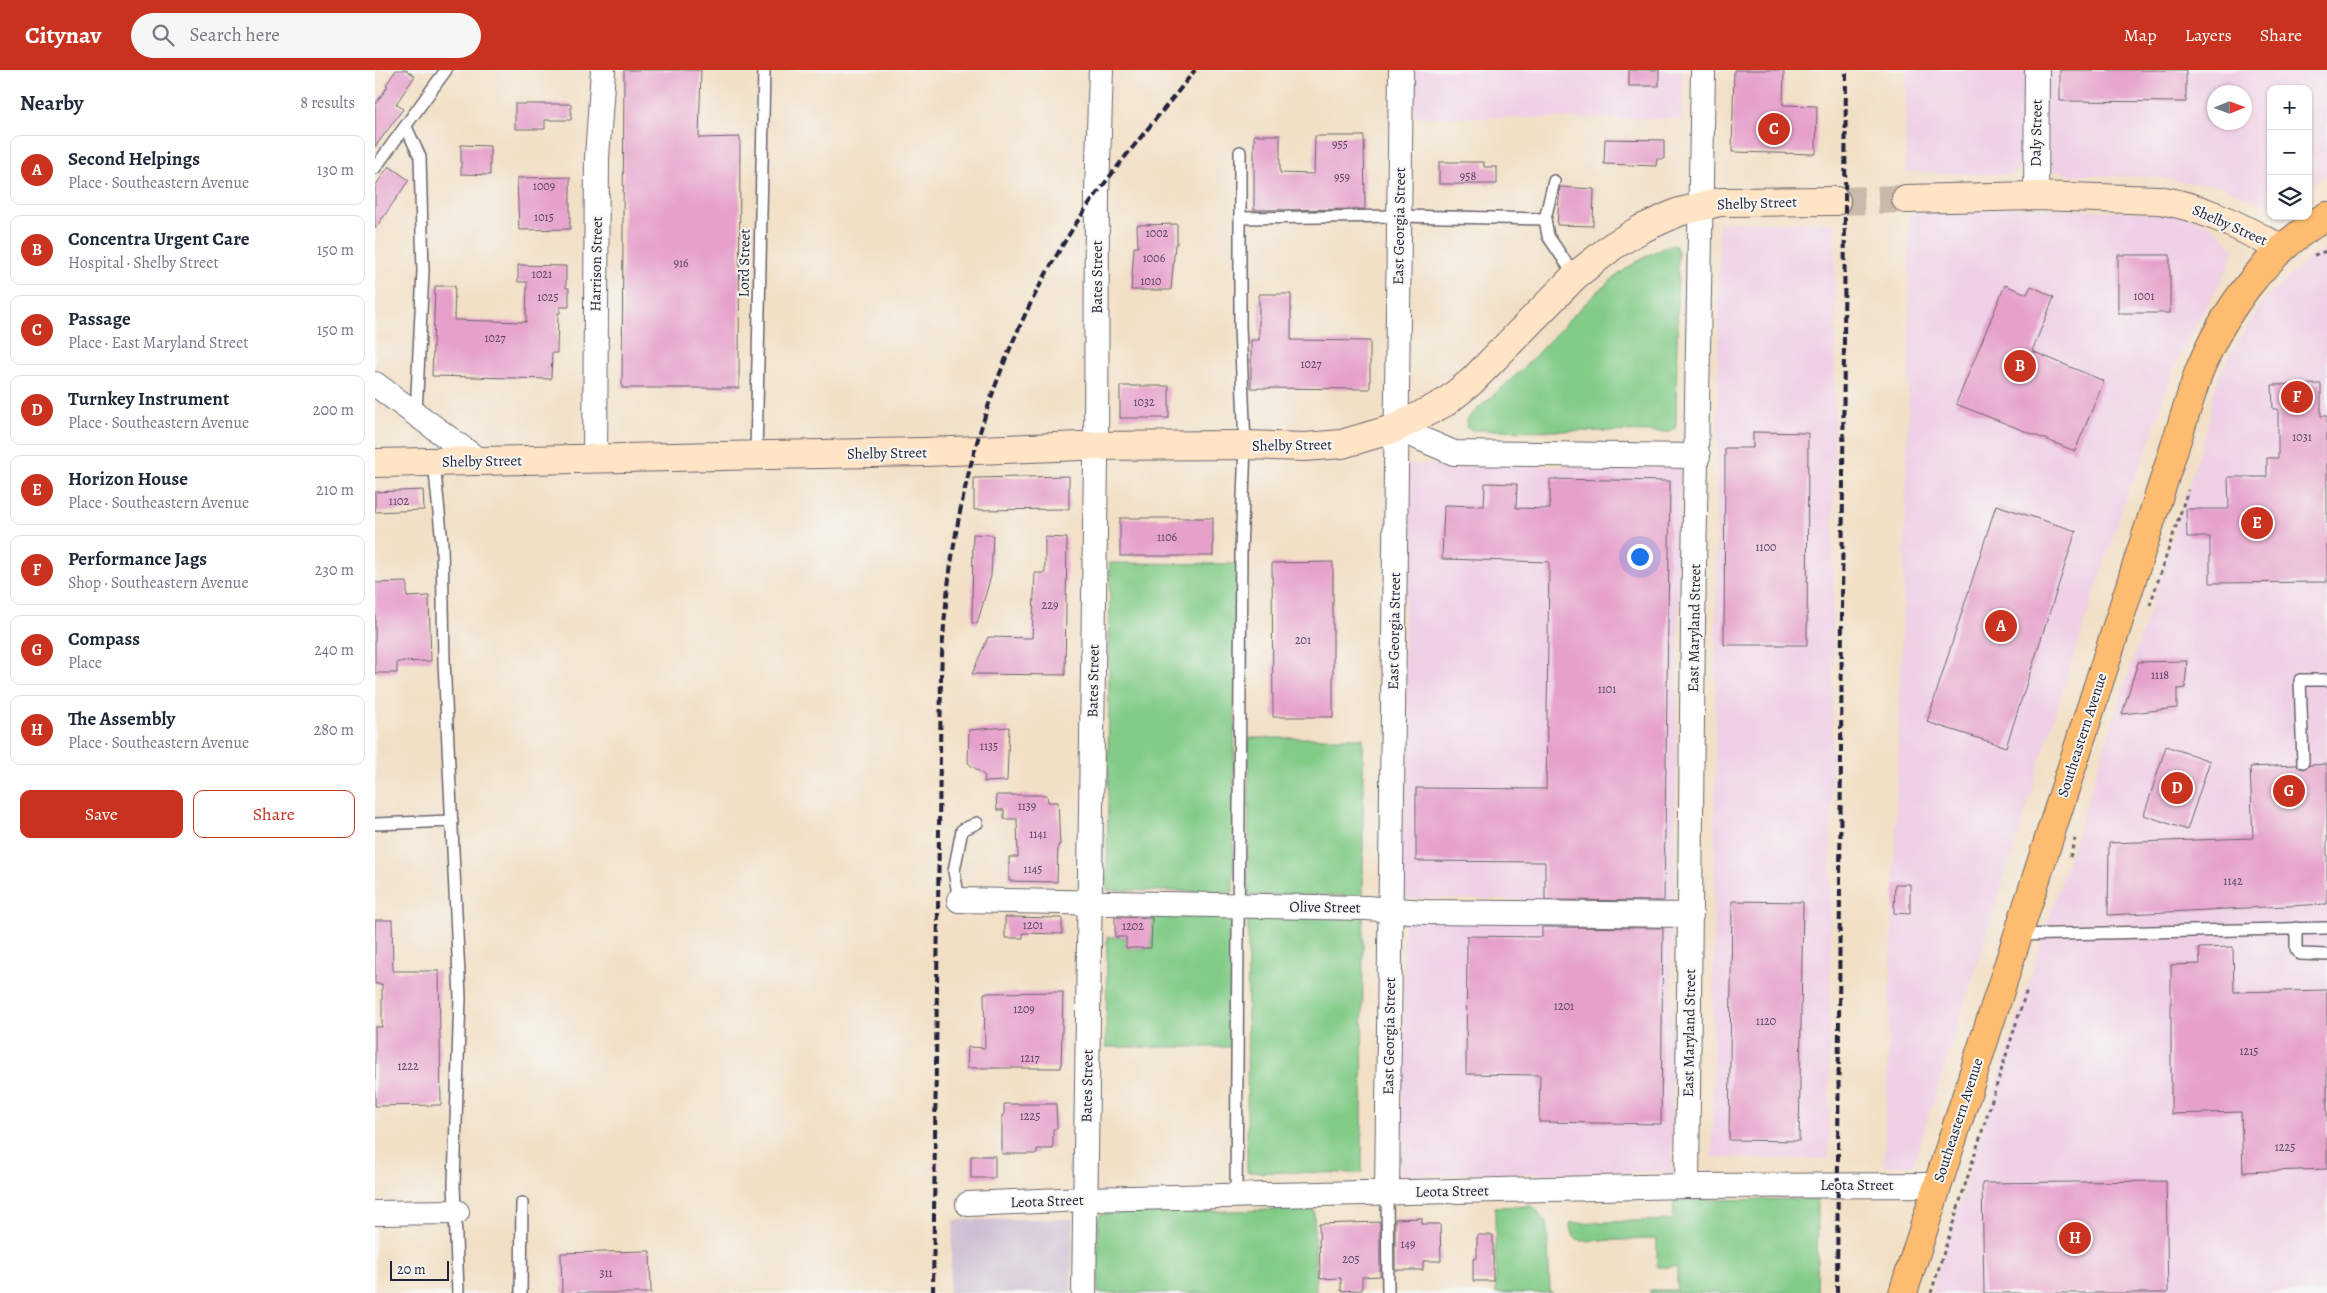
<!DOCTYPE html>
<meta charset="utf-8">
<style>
:root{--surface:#fff;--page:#f6f6f7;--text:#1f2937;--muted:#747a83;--line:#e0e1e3;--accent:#c8321e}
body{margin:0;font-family:Alegreya,serif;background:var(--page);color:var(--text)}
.controls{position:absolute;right:15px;top:15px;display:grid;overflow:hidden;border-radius:10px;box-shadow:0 1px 4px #0004}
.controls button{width:45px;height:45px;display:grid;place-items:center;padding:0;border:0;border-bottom:1px solid var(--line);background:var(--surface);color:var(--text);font:25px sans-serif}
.compass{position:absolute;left:1832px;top:15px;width:45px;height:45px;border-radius:50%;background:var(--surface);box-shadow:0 1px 4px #0004;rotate:89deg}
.scale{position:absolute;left:15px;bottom:12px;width:59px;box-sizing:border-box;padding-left:5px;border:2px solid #22223b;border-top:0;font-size:14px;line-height:18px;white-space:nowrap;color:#22223b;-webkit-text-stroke:4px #f6f6f2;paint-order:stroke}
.you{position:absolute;left:1264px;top:486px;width:18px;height:18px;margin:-12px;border:4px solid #fff;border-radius:50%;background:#1a73e8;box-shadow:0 0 0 8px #1a73e833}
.badge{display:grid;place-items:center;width:32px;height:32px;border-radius:50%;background:var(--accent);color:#fff;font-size:16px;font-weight:700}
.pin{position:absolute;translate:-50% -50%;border:2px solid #fff;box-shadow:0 1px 5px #0006}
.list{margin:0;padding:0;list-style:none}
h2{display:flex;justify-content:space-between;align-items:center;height:65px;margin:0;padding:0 20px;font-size:21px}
h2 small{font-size:16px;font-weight:400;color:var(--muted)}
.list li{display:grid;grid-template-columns:32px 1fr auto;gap:15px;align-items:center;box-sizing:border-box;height:70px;margin:0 10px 10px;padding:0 10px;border:1px solid var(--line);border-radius:10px}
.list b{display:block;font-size:19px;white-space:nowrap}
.list p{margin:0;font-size:16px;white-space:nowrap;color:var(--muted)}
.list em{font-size:16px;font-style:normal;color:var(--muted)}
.actions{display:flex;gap:10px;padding:15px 20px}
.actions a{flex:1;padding:11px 0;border:1px solid var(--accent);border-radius:10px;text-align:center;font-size:18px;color:var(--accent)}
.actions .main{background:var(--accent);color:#fff}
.icon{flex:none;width:28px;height:28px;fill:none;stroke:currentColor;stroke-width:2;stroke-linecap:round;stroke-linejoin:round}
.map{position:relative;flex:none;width:1952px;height:1223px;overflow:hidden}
header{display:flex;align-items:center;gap:30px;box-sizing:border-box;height:70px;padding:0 25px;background:var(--accent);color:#fff}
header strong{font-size:24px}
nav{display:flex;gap:28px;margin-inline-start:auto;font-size:18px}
.search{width:350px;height:45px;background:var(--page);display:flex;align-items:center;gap:12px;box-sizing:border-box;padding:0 18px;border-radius:28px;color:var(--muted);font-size:19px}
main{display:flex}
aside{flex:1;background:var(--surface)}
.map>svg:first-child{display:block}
.built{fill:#efd0e6;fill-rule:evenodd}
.industrial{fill:#cdbed2}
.green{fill:#83cc88;stroke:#527762}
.building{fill:#e6a1cb}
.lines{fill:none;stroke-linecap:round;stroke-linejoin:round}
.secondary-tunnel{stroke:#c8baaa;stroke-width:28;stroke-dasharray:28 14;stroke-linecap:butt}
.service-casing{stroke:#6b646c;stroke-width:14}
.minor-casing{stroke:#6b646c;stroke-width:26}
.secondary-casing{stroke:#6b646c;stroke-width:30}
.primary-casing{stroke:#6b646c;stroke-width:30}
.path{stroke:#6b646c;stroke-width:3;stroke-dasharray:4 4;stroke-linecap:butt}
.service{stroke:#fff;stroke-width:11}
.minor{stroke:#fff;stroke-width:24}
.secondary{stroke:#ffe4c6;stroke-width:28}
.primary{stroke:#febc70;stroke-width:28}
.rail{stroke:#22223b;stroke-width:4;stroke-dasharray:8 4;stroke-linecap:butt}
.labels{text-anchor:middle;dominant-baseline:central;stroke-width:4;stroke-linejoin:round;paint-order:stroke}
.number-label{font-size:12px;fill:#53425f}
.street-label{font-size:15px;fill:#22223b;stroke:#f6f6f2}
</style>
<header>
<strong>Citynav</strong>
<div class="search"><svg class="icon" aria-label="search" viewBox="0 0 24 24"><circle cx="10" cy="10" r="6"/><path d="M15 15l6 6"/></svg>Search here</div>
<nav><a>Map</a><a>Layers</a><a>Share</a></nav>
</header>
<main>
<aside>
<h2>Nearby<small>8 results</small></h2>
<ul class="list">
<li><span class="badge">A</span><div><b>Second Helpings</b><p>Place · Southeastern Avenue</p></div><em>130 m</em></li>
<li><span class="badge">B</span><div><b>Concentra Urgent Care</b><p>Hospital · Shelby Street</p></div><em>150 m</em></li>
<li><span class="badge">C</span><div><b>Passage</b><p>Place · East Maryland Street</p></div><em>150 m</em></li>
<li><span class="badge">D</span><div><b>Turnkey Instrument</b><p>Place · Southeastern Avenue</p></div><em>200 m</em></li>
<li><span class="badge">E</span><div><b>Horizon House</b><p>Place · Southeastern Avenue</p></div><em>210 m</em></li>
<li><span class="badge">F</span><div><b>Performance Jags</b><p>Shop · Southeastern Avenue</p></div><em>230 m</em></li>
<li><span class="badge">G</span><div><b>Compass</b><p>Place</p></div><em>240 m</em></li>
<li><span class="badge">H</span><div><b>The Assembly</b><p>Place · Southeastern Avenue</p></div><em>280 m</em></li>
</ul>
<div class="actions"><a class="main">Save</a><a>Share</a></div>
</aside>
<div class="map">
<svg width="1952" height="1223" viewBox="0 0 1952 1223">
<rect width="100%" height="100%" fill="#f6f6f2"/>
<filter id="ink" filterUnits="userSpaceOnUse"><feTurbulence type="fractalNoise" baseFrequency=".02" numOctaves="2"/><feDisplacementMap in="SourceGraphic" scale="10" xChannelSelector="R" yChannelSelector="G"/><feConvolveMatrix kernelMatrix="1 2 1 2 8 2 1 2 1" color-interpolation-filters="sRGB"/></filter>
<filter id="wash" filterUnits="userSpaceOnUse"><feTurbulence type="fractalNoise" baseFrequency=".0096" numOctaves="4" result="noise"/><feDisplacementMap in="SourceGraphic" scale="20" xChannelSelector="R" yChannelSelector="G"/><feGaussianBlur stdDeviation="1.12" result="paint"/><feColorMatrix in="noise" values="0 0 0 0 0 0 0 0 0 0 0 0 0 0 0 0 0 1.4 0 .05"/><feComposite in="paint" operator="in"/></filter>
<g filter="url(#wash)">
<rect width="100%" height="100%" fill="#f2e0c6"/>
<g class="built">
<path d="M 1040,0 L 1307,0 L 1307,49 L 1039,47 Z"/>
<path d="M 1531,0 L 1952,0 L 1952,105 L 1933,116 L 1933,19 L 1896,19 L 1896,135 L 1873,128 L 1845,115 L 1807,112 L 1779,107 L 1694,105 L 1684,101 L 1646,99 L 1636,105 L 1531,102 ZM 1840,22 L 1870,22 L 1870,52 L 1840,52 Z"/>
<path d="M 1642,137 L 1806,144 L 1837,156 L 1853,171 L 1859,181 L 1854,197 L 1820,256 L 1799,298 L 1768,391 L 1754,418 L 1665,691 L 1658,719 L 1538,1095 L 1509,1096 L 1527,568 L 1534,297 L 1534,144 Z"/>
<path d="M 1344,152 L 1461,153 L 1454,1089 L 1337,1088 Z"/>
<path d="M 1950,180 L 1952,181 L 1952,1223 L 1556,1223 L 1671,857 L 1783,513 L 1835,348 L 1837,329 L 1845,303 L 1861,274 L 1889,230 L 1935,187 Z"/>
<path d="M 1032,394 L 1306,398 L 1299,832 L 1026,828 Z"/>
<path d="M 1029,850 L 1297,852 L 1297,1102 L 1025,1105 Z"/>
</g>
<path class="industrial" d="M 698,1149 L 696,1223 L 574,1223 L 579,1150 Z"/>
<g class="green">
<path d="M 1296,175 L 1301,176 L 1303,182 L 1301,357 L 1296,362 L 1096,360 L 1091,357 L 1092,350 L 1094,347 C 1111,331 1129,317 1145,301 C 1192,255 1233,198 1296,175 Z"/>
<path d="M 735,493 L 861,494 L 858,822 L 732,820 Z"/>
<path d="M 874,668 L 988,668 L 988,826 L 873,825 Z"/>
<path d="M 777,844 L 860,845 L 859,977 L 731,977 L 732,867 L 751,867 L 751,878 L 776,878 Z"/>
<path d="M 873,844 L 988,845 L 987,1103 L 872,1102 Z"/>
<path d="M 1443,1129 L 1442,1223 L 1275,1223 L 1275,1220 L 1302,1220 L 1302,1197 L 1282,1197 L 1282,1169 L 1206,1171 C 1198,1167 1195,1162 1195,1153 L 1298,1150 L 1299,1130 Z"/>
<path d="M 1156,1136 L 1162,1140 L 1168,1152 L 1172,1152 L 1175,1222 L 1178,1223 L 1121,1223 L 1120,1137 Z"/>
<path d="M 939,1139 L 941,1223 L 723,1223 L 723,1150 L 726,1144 Z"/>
</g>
<g id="blocks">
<g class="building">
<path d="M 21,0 L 31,0 L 40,6 L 21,34 L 28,39 L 0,77 L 0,35 L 13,16 L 11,15 Z"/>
<path d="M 249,0 L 326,0 L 324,68 L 365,67 L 364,318 L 247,318 Z"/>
<rect x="1254" y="0" width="30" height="16"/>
<path d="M 1359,0 L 1409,0 L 1408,35 L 1442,36 L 1441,84 L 1357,82 Z"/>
<path d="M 1685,0 L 1811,0 L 1811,32 L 1685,31 Z"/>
<path d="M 140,34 L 196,34 L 196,50 L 170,50 L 170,59 L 140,59 Z"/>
<path d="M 879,65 L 905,65 L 905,103 L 939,104 L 940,66 L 989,66 L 990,139 L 879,140 Z"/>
<path d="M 1230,69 L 1289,70 L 1289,89 L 1282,89 L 1281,96 L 1229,94 Z"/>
<path d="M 86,75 L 115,76 L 115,105 L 86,104 Z"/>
<path d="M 1064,92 L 1109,92 L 1109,97 L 1122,97 L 1122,114 L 1064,114 Z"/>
<path d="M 14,96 L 34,110 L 0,159 L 0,116 Z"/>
<path d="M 195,107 L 195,159 L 144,160 L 142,108 Z"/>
<path d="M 1185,117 L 1219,119 L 1218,156 L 1182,155 Z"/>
<path d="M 802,154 L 802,174 L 800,174 L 796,220 L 756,220 L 759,177 L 763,177 L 762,155 Z"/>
<rect x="1743" y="185" width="52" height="58"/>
<path d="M 143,195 L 191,196 L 191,218 L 194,218 L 194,237 L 185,237 L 185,243 L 183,243 L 182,283 L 177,283 L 176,309 L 57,306 L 60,216 L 80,216 L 79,250 L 151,252 L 152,212 L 143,212 Z"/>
<path d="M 1630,215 L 1652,224 L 1656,216 L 1679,227 L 1657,281 L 1729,311 L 1700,381 L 1581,334 Z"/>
<path d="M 884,224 L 916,224 L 916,270 L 995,271 L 995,319 L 876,318 L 876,270 L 884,270 Z"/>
<path d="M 1946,314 L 1946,346 L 1952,346 L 1952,512 L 1835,513 L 1835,467 L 1812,467 L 1811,439 L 1854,439 L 1853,407 L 1892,407 L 1892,388 L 1903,388 L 1903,339 L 1898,339 L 1897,315 Z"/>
<rect x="745" y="316" width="49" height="32"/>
<path d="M 1378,362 L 1433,363 L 1432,575 L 1349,575 L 1350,378 L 1378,378 Z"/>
<path d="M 694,406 L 694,439 L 599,440 L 599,408 Z"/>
<path d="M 1175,409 L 1295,411 L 1289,831 L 1170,830 L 1170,792 L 1041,791 L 1041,718 L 1171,719 L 1174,492 L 1067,489 L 1069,435 L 1109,436 L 1110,413 L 1142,414 L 1141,438 L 1175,439 Z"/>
<path d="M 48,420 L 49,440 L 0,442 L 0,422 Z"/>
<path d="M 1621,435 L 1701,461 L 1631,677 L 1552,652 Z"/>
<rect x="745" y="448" width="93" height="38"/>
<path d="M 598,464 L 618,465 L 616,506 L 602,554 L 597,553 Z"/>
<path d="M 670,467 L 692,468 L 690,605 L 597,604 L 613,567 L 657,568 L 660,503 L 670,503 Z"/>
<path d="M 958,492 L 958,647 L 898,647 L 897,493 Z"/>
<path d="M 32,512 L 32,527 L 54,526 L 56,591 L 22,592 L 22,603 L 0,603 L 0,513 Z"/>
<path d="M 1812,591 L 1810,618 L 1802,619 L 1802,638 L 1747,644 L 1763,592 Z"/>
<path d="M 634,657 L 632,711 L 609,712 L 610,706 L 593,693 L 594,660 Z"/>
<path d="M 1791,676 L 1835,691 L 1812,760 L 1769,745 Z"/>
<path d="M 1952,694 L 1952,834 L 1733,845 L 1734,773 L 1878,768 L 1875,697 L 1921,695 L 1928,699 L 1935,695 Z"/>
<path d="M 621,725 L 672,725 L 673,732 L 683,732 L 685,775 L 683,775 L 682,812 L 634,811 L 634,787 L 643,787 L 642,749 L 629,749 L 629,740 L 622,740 Z"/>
<path d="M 1520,814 L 1535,814 L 1535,844 L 1519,843 Z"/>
<path d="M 1357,831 L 1428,832 L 1424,1071 L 1354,1070 Z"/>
<path d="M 630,847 L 687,848 L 687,864 L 648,863 L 648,868 L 630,868 Z"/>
<path d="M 740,847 L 777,848 L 776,878 L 751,878 L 751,867 L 740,867 Z"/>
<path d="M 0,850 L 17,850 L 18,901 L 64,901 L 66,1035 L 0,1036 L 0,957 L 7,957 L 7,914 L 0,914 Z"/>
<path d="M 1167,857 L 1288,858 L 1286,1054 L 1164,1052 L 1165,1005 L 1091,1004 L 1092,866 L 1167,867 Z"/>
<path d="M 1858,877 L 1859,922 L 1952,920 L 1952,1099 L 1868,1102 L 1866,1042 L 1796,1044 L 1796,895 L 1825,894 L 1824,878 Z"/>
<path d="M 688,922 L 686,998 L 592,998 L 593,977 L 610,978 L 609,923 Z"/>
<path d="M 629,1034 L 681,1034 L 682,1059 L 678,1059 L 678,1079 L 662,1079 L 662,1084 L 627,1084 L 627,1045 L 629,1045 Z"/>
<rect x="596" y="1086" width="24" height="22"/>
<path d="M 1791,1111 L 1793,1223 L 1609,1223 L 1607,1113 Z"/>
<path d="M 1047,1148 L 1047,1154 L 1065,1154 L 1066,1191 L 1048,1191 L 1048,1200 L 1020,1200 L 1020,1149 Z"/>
<path d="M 1005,1152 L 1005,1206 L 987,1207 L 987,1220 L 966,1221 L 966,1208 L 945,1209 L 944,1154 Z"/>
<path d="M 1102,1165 L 1118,1165 L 1118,1211 L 1098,1211 L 1098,1189 L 1102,1188 Z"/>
<path d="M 275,1181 L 276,1223 L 187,1223 L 186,1183 Z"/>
</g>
</g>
</g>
<g filter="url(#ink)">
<use href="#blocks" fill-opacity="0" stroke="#6b646c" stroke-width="1"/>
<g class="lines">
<path class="secondary-tunnel" d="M 1461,131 L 1531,129"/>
<defs>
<g id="service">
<path d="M 31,57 L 45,87 L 48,201 L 41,344"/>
<path d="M 0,98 L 71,0"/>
<path d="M 1179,111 L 1170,149 L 1173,166 L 1200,206"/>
<path d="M 865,148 L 1024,146 L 1170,149"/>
<path d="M 381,386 L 389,0"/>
<path d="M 59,392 L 67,473 L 69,591 L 85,927 L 79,1114 L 83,1223"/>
<path d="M 1928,692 L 1925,610 L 1952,610"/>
<path d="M 0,754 L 77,751"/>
<path d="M 584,830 L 579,801 L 587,760 L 602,753"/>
<path d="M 1921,858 L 1921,879 L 1925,884 L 1952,885"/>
<path d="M 1644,865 L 1952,858"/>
<path d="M 1012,1122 L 1013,1223"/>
<path d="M 861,1126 L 866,482 L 870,375 L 865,257 L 865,82"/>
<path d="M 146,1223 L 147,1133"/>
</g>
<g id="minor">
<path d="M 1661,126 L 1662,0"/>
<path d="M 0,314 L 106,392"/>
<path d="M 1021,358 L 1079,383 L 1323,386"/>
<path d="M 220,388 L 222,88 L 228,0"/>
<path d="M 584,830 L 991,838 L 1051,842 L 1316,845"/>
<path d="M 1312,1116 L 1318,553 L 1328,0"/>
<path d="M 1012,1122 L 1026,0"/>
<path d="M 593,1134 L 710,1129 L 1312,1116 L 1562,1115"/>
<path d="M 0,1143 L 82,1142"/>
<path d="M 709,1223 L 721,391 L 722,123 L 726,0"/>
</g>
<g id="secondary">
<path d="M 1531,129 L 1661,126 L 1784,130 C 1830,137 1867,158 1907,179"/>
<path d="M 0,393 L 549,382 L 707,376 L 870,375 L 930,377 L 967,374 L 1021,358 L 1071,332 L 1097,311 L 1200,206 L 1238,176 L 1266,159 L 1304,142 L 1345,132 L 1461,131"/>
</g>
<path id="primary" d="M 1528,1223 L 1823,304 C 1848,241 1892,180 1952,146"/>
</defs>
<use href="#service" class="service-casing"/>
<use href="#minor" class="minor-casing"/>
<use href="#secondary" class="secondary-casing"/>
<use href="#primary" class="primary-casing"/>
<g class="path">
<path d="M 1939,185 L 1952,181"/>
<path d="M 1775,535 L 1813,420"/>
<path d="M 1695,787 L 1700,769"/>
<path d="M 1556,1223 L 1652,919"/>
</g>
<use href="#service" class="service"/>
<use href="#minor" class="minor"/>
<use href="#secondary" class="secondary"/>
<use href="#primary" class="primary"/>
<g class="rail">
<path d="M 558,1223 L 566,607 C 572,442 613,288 704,149 C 739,97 782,49 820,0"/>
<path d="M 1462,1223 L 1471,0"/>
</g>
</g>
</g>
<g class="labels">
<g class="number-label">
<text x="965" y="74">955</text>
<text x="1093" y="106">958</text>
<text x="967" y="107">959</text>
<text x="169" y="116">1009</text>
<text x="169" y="147">1015</text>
<text x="782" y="163">1002</text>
<text x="779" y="188">1006</text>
<text x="306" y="193">916</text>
<text x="167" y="204">1021</text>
<text x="776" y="211">1010</text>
<text x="1769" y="226">1001</text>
<text x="173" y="227">1025</text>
<text x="120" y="268">1027</text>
<text x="936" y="294">1027</text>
<text x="769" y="332">1032</text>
<text x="1927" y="367">1031</text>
<text x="24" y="431">1102</text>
<text x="792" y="467">1106</text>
<text x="1391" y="477">1100</text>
<text x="675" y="535">229</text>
<text x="928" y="570">201</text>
<text x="1785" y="605">1118</text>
<text x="1232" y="619">1101</text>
<text x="614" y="676">1135</text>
<text x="652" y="736">1139</text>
<text x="663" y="764">1141</text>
<text x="658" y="799">1145</text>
<text x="1858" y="811">1142</text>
<text x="658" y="855">1201</text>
<text x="758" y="856">1202</text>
<text x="1189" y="936">1201</text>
<text x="649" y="939">1209</text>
<text x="1391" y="951">1120</text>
<text x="1874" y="981">1215</text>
<text x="655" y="988">1217</text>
<text x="33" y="996">1222</text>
<text x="655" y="1046">1225</text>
<text x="1910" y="1077">1225</text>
<text x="1033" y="1174">149</text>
<text x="976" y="1189">205</text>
<text x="231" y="1203">311</text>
</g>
<g class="street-label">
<text transform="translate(1661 63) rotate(-89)">Daly Street</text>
<text transform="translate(1382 133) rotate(-2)">Shelby Street</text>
<text transform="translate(1855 155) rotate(24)">Shelby Street</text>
<text transform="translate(1024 156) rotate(-89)">East Georgia Street</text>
<text transform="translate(369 193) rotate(-89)">Lord Street</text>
<text transform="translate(221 194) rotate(-89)">Harrison Street</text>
<text transform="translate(722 207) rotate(-90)">Bates Street</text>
<text transform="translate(917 375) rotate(-1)">Shelby Street</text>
<text transform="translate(512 383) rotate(-1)">Shelby Street</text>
<text transform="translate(107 391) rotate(-1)">Shelby Street</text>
<text transform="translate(1319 558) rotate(-89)">East Maryland Street</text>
<text transform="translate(1019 561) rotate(-89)">East Georgia Street</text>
<text transform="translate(718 611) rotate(-89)">Bates Street</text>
<text transform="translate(1707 665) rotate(-72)">Southeastern Avenue</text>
<text transform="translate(950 837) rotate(1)">Olive Street</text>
<text transform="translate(1314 963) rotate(-89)">East Maryland Street</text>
<text transform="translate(1014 966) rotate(-89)">East Georgia Street</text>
<text transform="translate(712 1016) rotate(-89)">Bates Street</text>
<text transform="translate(1583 1050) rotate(-72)">Southeastern Avenue</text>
<text x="1482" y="1115">Leota Street</text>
<text transform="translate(1077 1121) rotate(-1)">Leota Street</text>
<text transform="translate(672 1131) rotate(-2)">Leota Street</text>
</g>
</g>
</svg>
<div class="controls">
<button>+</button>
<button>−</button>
<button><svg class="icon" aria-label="layers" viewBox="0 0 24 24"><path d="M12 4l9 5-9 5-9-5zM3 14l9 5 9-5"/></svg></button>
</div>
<svg class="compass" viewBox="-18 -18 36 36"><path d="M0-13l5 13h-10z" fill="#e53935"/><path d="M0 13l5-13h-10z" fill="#747a83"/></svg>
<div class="scale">20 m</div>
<div class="you"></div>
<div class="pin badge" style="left:1626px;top:556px">A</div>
<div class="pin badge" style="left:1645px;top:296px">B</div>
<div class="pin badge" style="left:1399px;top:59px">C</div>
<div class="pin badge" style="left:1802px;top:718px">D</div>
<div class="pin badge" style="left:1882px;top:453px">E</div>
<div class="pin badge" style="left:1922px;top:327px">F</div>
<div class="pin badge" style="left:1914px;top:721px">G</div>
<div class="pin badge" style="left:1700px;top:1168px">H</div>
</div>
</main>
